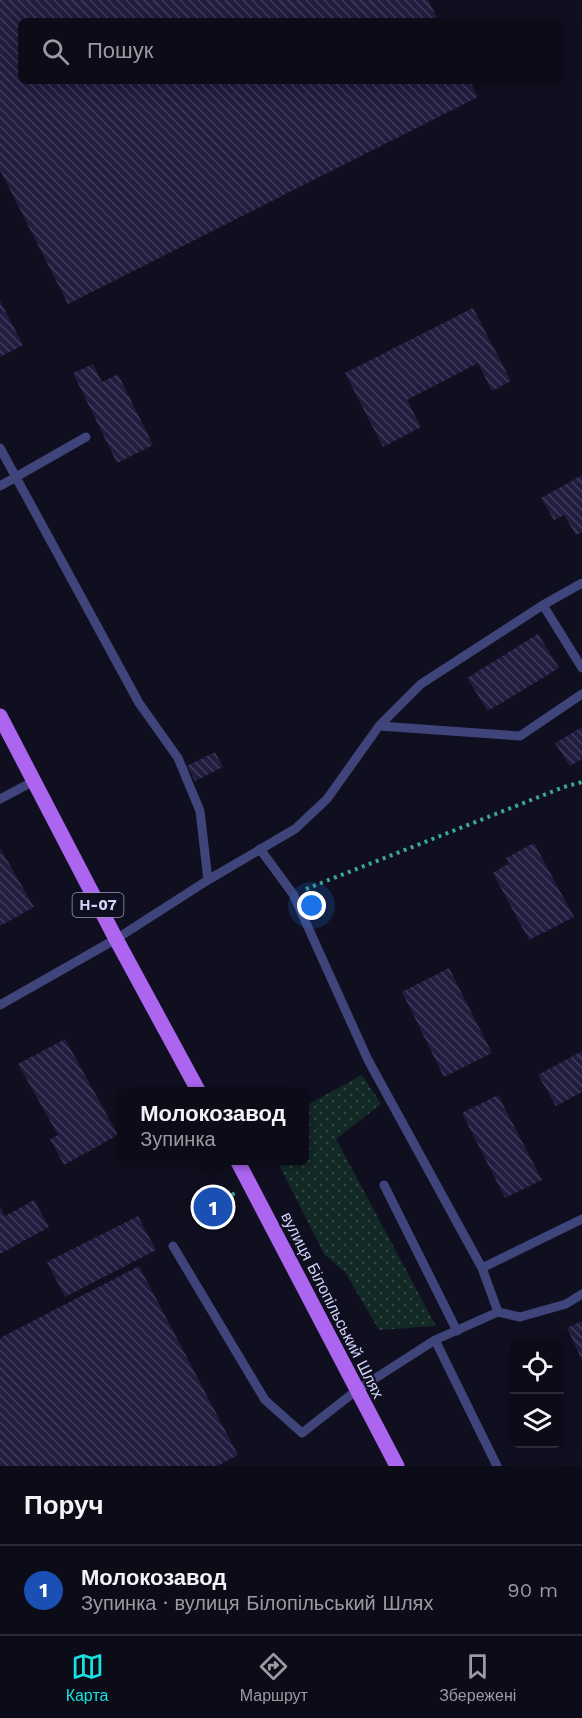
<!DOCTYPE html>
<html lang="uk">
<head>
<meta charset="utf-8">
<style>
	:root { --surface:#0c0b18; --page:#151421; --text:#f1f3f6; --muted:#9a9ba2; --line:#2c2b37; --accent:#17e2df }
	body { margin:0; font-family:"Work Sans",sans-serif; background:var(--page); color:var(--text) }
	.controls { position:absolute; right:18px; bottom:18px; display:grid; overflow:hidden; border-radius:9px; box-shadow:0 3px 15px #0003 }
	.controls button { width:54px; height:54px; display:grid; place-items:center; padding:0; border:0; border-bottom:2px solid var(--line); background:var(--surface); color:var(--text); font:30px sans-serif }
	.you { position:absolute; left:312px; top:906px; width:21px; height:21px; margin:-15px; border:4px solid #fff; border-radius:50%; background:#1a73e8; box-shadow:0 0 0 9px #1a73e833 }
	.badge { display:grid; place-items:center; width:39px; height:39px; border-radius:50%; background:var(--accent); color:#fff; font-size:20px; font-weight:700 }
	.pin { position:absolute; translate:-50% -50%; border:3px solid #fff; box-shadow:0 2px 6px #0006 }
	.popup { position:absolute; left:117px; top:1087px; width:192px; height:78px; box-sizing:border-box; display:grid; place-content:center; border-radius:9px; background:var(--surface); filter:drop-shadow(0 2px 4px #0005); font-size:20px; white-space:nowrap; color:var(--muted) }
	.popup b { font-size:22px; color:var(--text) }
	.popup::after { content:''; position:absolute; left:50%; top:100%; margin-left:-12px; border:12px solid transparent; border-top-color:var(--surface) }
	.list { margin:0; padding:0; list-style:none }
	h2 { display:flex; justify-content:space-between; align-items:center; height:78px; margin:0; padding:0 24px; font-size:26px }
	h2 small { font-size:20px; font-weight:400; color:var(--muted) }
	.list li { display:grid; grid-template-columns:39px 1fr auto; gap:18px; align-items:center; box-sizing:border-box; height:90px; padding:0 24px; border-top:2px solid var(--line) }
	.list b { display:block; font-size:22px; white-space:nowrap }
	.list p { margin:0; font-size:20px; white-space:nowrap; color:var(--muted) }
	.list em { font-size:20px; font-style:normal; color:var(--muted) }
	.icon { flex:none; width:33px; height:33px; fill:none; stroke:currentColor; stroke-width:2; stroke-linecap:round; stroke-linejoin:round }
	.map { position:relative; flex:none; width:582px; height:1466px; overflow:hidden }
	.search { position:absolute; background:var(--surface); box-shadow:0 3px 15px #0003; left:18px; right:18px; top:18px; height:66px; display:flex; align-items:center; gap:15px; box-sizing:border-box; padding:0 21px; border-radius:9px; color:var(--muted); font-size:22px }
	.sheet { height:168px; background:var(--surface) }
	nav { display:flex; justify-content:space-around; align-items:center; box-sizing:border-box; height:84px; border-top:2px solid var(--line); background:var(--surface); font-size:16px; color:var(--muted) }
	nav a { display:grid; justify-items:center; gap:3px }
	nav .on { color:var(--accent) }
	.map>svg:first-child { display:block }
	.grass { fill:url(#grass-dots) }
	.building { fill:url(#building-back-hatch) }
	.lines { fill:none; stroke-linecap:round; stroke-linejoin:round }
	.path { stroke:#3aa794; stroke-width:4; stroke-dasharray:3 4.5; stroke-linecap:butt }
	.service { stroke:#3f447a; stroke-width:9 }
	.primary { stroke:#ac65ef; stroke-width:15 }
	.labels { text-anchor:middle; stroke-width:4.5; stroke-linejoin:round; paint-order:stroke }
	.shield { fill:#100f20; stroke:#9898b9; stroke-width:1.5 }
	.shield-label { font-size:15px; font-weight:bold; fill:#d3d3fb }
	.street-label { font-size:16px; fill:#d3d3fb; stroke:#100f20 }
</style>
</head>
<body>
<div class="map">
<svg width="582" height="1466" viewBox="0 0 582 1466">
	<defs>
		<pattern id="grass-dots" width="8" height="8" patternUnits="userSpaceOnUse" patternTransform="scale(1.5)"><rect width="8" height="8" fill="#132926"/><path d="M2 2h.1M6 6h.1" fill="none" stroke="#344746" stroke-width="1.8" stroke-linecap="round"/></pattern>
		<pattern id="building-back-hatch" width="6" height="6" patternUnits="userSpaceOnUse" patternTransform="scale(1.5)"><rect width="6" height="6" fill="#201d3f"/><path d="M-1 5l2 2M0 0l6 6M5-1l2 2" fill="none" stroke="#403d5c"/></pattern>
	</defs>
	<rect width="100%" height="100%" fill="#100f20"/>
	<path class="grass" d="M 362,1075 L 381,1104 L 336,1139 L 436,1326 L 379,1330 L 345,1272 L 324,1254 L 277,1161 L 304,1160 L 305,1106 Z"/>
	<path class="building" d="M 0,0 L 428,0 L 439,21 L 21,21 L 21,81 L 470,81 L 478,97 L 68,304 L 0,170 Z
		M 0,301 L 23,345 L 0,357 Z
		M 473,308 L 511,381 L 492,391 L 478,363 L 407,400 L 421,427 L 383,447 L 345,373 Z
		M 93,364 L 102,382 L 118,374 L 153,445 L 117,463 L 73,373 Z
		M 582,475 L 582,532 L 576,535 L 564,515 L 554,520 L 541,498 Z
		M 538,634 L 559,668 L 488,711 L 467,678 Z
		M 582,727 L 582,759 L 570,766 L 555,743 Z
		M 215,752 L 223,767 L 195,781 L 187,766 Z
		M 534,843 L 574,917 L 529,940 L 493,873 L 509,863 L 506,858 Z
		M 0,848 L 34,907 L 0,926 Z
		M 449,968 L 492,1053 L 444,1077 L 402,992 Z
		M 65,1039 L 118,1135 L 64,1165 L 50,1139 L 58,1135 L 18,1064 Z
		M 582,1051 L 582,1092 L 556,1106 L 538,1075 Z
		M 498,1095 L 542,1180 L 505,1198 L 462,1113 Z
		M 34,1200 L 49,1227 L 0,1254 L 0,1207 L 5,1216 Z
		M 138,1216 L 156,1250 L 65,1297 L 47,1262 Z
		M 139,1266 L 238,1455 L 217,1466 L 0,1466 L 0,1338 Z
		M 582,1321 L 582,1360 L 567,1328 Z"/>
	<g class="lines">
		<path class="path" d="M 306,889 L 564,787 L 582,782
			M 213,1207 L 235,1193"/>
		<path class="service" d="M 0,448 L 139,703 L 178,758 L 200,811 L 208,880 L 116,939 L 0,1005
			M 0,486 L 86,437
			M 582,583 L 543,605 L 582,668
			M 379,726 L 421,684 L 543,605
			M 0,799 L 34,781
			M 208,880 L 295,829 L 327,799 L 379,726 L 520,736 L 582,694
			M 384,1185 L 457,1331
			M 173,1246 L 265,1400 L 302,1433 L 357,1390 L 435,1340 L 498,1312 L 482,1268 L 368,1060 L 293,894 L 260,849
			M 482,1268 L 582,1219
			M 498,1312 L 520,1317 L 566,1304 L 582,1294
			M 435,1340 L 497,1466"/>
		<path class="primary" d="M 0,716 L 116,939 L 199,1092
			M 237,1160 L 397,1466"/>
	</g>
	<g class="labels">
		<rect class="shield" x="72.5" y="893" width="51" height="24" rx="4.5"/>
		<g class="shield-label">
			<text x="98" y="910">Н-07</text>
		</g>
		<g class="street-label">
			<text transform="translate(333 1305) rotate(63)" y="6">вулиця Білопільський Шлях</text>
		</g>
	</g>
</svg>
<div class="controls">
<button><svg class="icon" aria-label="locate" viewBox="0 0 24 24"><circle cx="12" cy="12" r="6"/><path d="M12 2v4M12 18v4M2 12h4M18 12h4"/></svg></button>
<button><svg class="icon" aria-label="layers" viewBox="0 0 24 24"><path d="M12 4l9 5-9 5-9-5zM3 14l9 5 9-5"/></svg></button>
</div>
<div class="you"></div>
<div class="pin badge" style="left:213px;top:1207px;background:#1a4fb4">1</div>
<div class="popup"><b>Молокозавод</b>Зупинка</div>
<div class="search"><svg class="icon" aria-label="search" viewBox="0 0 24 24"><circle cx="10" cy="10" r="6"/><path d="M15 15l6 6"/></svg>Пошук</div>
</div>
<section class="sheet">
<h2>Поруч<small></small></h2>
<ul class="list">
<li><span class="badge" style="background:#1a4fb4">1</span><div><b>Молокозавод</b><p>Зупинка · вулиця Білопільський Шлях</p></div><em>90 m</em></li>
</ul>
</section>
<nav>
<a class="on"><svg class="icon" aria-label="map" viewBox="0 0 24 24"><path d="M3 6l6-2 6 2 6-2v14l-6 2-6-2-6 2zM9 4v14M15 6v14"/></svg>Карта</a>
<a><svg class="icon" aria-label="directions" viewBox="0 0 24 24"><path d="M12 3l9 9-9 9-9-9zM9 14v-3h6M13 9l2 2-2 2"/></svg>Маршрут</a>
<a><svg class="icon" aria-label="saved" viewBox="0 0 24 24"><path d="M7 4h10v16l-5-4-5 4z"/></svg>Збережені</a>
</nav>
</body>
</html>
